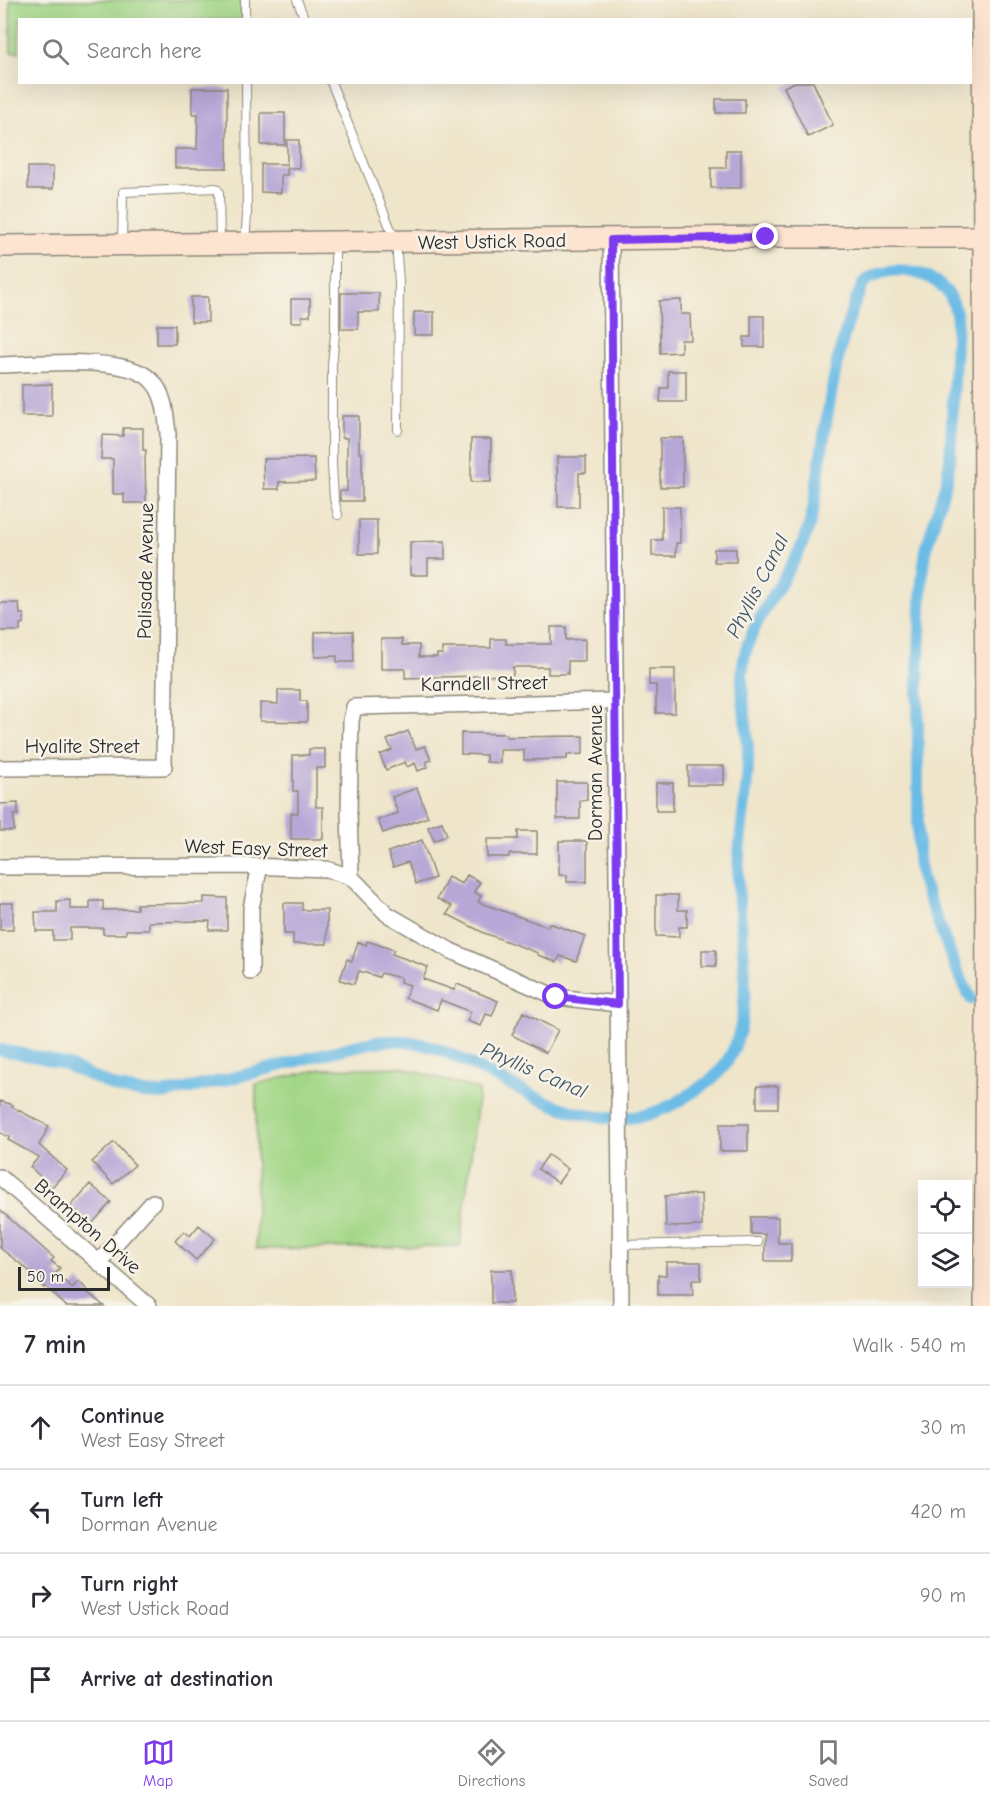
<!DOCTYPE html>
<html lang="en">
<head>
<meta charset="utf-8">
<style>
	:root { --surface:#fff; --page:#f7f7f7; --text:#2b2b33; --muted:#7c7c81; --line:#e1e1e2; --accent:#7c3aed }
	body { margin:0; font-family:"Comic Neue",sans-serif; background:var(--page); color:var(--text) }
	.controls { position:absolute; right:18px; bottom:18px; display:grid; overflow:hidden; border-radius:0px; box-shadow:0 6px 24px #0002 }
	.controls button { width:54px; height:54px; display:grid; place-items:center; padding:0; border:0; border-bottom:2px solid var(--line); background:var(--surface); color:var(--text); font:30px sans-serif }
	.scale { position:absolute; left:18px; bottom:15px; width:92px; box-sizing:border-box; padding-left:6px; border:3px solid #2b2b2b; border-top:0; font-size:16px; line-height:21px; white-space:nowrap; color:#2b2b2b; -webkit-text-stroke:4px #f7f3e8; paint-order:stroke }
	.stop { position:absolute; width:18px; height:18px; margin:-14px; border:4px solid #7c3aed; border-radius:50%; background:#fff }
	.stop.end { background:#7c3aed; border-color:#fff; box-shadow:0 2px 6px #0008 }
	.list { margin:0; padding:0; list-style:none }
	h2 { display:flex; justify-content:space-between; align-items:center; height:78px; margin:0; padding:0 24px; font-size:26px }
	h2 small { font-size:20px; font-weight:400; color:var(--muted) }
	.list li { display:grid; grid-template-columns:39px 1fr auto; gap:18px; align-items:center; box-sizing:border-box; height:84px; padding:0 24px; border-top:2px solid var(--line) }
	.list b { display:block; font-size:22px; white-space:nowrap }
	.list p { margin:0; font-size:20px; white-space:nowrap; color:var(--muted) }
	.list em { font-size:20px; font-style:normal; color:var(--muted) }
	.icon { flex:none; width:33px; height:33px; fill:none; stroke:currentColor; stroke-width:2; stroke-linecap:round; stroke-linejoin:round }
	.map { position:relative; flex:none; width:990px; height:1306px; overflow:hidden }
	.search { position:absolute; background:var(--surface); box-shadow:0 6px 24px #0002; left:18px; right:18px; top:18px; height:66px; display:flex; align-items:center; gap:15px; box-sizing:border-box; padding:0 21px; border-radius:0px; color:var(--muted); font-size:22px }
	.sheet { height:414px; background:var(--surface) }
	nav { display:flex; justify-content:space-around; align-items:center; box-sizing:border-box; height:84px; border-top:2px solid var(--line); background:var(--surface); font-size:16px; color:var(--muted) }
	nav a { display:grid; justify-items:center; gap:3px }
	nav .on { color:var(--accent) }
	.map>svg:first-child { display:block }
	.green { fill:#a3d787; stroke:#678159; stroke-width:1.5 }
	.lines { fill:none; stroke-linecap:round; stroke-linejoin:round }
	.canal { stroke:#6abbe5; stroke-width:12 }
	.building { fill:#b6a7d7 }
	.service-casing { stroke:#8d887a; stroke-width:10 }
	.minor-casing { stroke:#8d887a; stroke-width:18 }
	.secondary-casing { stroke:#8d887a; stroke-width:24 }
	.service { stroke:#fff; stroke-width:8 }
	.minor { stroke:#fff; stroke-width:15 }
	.secondary { stroke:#fde4d1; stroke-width:21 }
	.route { stroke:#7c3aed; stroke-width:8 }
	.labels { text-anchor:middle; stroke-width:5; stroke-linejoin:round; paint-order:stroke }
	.street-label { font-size:20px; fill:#2b2b2b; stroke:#f7f3e8 }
	.water-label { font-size:21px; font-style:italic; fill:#3e5663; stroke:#f7f3e8 }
</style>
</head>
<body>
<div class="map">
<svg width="990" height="1306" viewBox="0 0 990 1306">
	<rect width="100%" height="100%" fill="#f7f3e8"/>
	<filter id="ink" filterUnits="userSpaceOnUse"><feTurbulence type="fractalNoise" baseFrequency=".0167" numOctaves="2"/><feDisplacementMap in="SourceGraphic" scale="12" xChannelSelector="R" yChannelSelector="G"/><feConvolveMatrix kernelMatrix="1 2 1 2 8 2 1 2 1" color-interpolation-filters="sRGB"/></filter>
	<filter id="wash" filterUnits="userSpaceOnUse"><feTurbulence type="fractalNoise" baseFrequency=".008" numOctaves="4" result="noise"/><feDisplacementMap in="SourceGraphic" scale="24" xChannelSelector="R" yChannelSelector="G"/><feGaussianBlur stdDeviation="1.35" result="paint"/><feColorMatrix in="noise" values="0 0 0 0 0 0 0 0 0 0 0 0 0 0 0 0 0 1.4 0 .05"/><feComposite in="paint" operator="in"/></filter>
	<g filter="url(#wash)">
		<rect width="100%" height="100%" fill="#efe5ca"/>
		<path class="green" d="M 10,0 L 241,0 L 242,19 L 20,20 L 19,52 L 11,52 Z
			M 401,1067 L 479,1090 L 460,1246 L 256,1249 L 256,1084 L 321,1069 Z"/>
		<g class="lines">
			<path class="canal" d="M 0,1050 L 38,1057 L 64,1064 L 118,1088 L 144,1093 L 162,1094 C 215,1084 267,1069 320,1055 C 348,1048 381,1037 410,1042 C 434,1045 455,1056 476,1067 C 525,1092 578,1125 635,1117 C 656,1114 676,1104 693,1092 C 699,1088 705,1084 711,1080 C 765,1034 738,938 738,877 C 738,837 748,797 748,757 C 749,726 739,696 743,665 C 748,624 784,584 802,545 C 815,518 816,486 821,456 C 830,398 838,337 863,284 C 885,262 927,268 947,292 C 953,299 955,308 957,318 L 950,461 L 946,482 L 926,549 L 922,579 L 918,682 L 918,859 L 922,881 L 955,966 L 971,999"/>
		</g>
		<g id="blocks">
			<path class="building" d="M 795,82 L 813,82 L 833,125 L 808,137 L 784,87 Z
				M 192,88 L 227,88 L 227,168 L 175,168 L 175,149 L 197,149 L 198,114 L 192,114 Z
				M 716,99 L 745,99 L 745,113 L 716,113 Z
				M 261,113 L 285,113 L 285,145 L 261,145 Z
				M 287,140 L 299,140 L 299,168 L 287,168 Z
				M 726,150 L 741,150 L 741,188 L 711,188 L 711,168 L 726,168 Z
				M 261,164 L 287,164 L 287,175 L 281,175 L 281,193 L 261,192 Z
				M 28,167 L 53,167 L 53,189 L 28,189 Z
				M 341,293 L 379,293 L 379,312 L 358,312 L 358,329 L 341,329 Z
				M 191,297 L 208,297 L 208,322 L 191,322 Z
				M 291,299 L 310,299 L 310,316 L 302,316 L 302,322 L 291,322 Z
				M 681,300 L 681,314 L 690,314 L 691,340 L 681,340 L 681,352 L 660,353 L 659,301 Z
				M 414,312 L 434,312 L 434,335 L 414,335 Z
				M 751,316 L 764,316 L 764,347 L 744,347 L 744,337 L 751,337 Z
				M 157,325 L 175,325 L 175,344 L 157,344 Z
				M 668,371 L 686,371 L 686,402 L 660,402 L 661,388 L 668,388 Z
				M 52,384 L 52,416 L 22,416 L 22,385 Z
				M 342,416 L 359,416 L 359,453 L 362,453 L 362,501 L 341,501 L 340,498 L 340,491 L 347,491 L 347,438 L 342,438 Z
				M 123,428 L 143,428 L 143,450 L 146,450 L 145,459 L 146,503 L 124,503 L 124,494 L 113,494 L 113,459 L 101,459 L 102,435 L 123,436 Z
				M 660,438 L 683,438 L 683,487 L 660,487 Z
				M 471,439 L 491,439 L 491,482 L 471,482 Z
				M 557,457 L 586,457 L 586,473 L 579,473 L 579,507 L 558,507 Z
				M 314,458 L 315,481 L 279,482 L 279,489 L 264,489 L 263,459 Z
				M 662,507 L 680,507 L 680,543 L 676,543 L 676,556 L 652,556 L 652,540 L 662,540 Z
				M 359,520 L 377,520 L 377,554 L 359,554 Z
				M 445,541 L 445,559 L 428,559 L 428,575 L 410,575 L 410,542 Z
				M 714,549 L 736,549 L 736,562 L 714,562 Z
				M 0,603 L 19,603 L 20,614 L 24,614 L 24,623 L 20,624 L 20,631 L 0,631 Z
				M 551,627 L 566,627 L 566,640 L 585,639 L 585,661 L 568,661 L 568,674 L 548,674 L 548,667 L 513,667 L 513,675 L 405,678 L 405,669 L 381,669 L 381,639 L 402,639 L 402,645 L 419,645 L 419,657 L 437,657 L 437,654 L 442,654 L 442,648 L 491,648 L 491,639 L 506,639 L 506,644 L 551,644 Z
				M 353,631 L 354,662 L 337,662 L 337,656 L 315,657 L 315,632 Z
				M 649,669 L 675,669 L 675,713 L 656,713 L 656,685 L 649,685 Z
				M 278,690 L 300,690 L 300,701 L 307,701 L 307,722 L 260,721 L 260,703 L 278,704 Z
				M 408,731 L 416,749 L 425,746 L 431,760 L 426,762 L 428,767 L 418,771 L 415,763 L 407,767 L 405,762 L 386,770 L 380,755 L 392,750 L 387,740 Z
				M 461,733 L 506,734 L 506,737 L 583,736 L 583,754 L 567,755 L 567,759 L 524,760 L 524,750 L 500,750 L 500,763 L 486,762 L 486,755 L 461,754 Z
				M 309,749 L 325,749 L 325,768 L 316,768 L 316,807 L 323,807 L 323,839 L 291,839 L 291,813 L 298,813 L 298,791 L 293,791 L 293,755 L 309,755 Z
				M 688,766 L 724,766 L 724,785 L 688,785 Z
				M 557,782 L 587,782 L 587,800 L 580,801 L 580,819 L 557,819 Z
				M 656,783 L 673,783 L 673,811 L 656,811 Z
				M 417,788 L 428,817 L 383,833 L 378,820 L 398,813 L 392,797 Z
				M 18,803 L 18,815 L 14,815 L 14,831 L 0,831 L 0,804 Z
				M 442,822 L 447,835 L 434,841 L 428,827 Z
				M 518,831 L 537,831 L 537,854 L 509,854 L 509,857 L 487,857 L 487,839 L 518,839 Z
				M 422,840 L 435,878 L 416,884 L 408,862 L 393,867 L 388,852 Z
				M 559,841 L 587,841 L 587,882 L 567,882 L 567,875 L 559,875 Z
				M 467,875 L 480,882 L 474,892 L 481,896 L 478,902 L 548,927 L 549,923 L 585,936 L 576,961 L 560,956 L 557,962 L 538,955 L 538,953 L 484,933 L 447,914 L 452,906 L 437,899 L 448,877 L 462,884 Z
				M 656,895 L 678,895 L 678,910 L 687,910 L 687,927 L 679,927 L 679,937 L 656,936 Z
				M 204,897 L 227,898 L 227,930 L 209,930 L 210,921 L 149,922 L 149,930 L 126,930 L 126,934 L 103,934 L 103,928 L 70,928 L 70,940 L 53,940 L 53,931 L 36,931 L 35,912 L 57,912 L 57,901 L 70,900 L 70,909 L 90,909 L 90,901 L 103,901 L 103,910 L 137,909 L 137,904 L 204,903 Z
				M 0,903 L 13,903 L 13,930 L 0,930 Z
				M 284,903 L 302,903 L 302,910 L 327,910 L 327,944 L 293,944 L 293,934 L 284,934 Z
				M 367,941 L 394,950 L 392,954 L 428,967 L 423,979 L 454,990 L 457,984 L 498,1001 L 492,1016 L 486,1014 L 481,1026 L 467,1021 L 471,1012 L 441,1000 L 437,1010 L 405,998 L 410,985 L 400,982 L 401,978 L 381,973 L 379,977 L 359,971 L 354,984 L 340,980 L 347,959 L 352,961 L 358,942 L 366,945 Z
				M 702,950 L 716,950 L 716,966 L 702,966 Z
				M 523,1012 L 558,1030 L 546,1053 L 512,1035 Z
				M 757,1086 L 778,1086 L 778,1108 L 757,1108 Z
				M 0,1101 L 13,1105 L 12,1107 L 49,1126 L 39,1145 L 67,1170 L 52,1187 L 30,1167 L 39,1157 L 8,1140 L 10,1137 L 0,1133 Z
				M 720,1124 L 748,1124 L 748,1151 L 720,1151 Z
				M 114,1142 L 135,1165 L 113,1184 L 92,1162 Z
				M 548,1155 L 568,1169 L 558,1183 L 538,1169 Z
				M 90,1184 L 111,1202 L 92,1224 L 71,1206 Z
				M 701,1194 L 702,1226 L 666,1227 L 665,1196 Z
				M 0,1210 L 54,1258 L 51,1261 L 60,1268 L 56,1273 L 72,1288 L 79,1281 L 88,1291 L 87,1292 L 104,1306 L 66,1306 L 45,1286 L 44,1288 L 30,1276 L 32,1273 L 0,1248 Z
				M 751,1217 L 778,1217 L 778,1243 L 791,1243 L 791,1261 L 765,1261 L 765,1234 L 751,1234 Z
				M 199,1225 L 215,1239 L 196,1260 L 175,1241 L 184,1231 L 190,1236 Z
				M 666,1262 L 701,1262 L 701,1280 L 692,1280 L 693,1295 L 658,1295 L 658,1275 L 666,1275 Z
				M 491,1270 L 512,1270 L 512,1303 L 491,1303 Z"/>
		</g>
	</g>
	<g filter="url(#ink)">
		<use href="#blocks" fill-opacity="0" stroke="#8d887a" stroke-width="1.5"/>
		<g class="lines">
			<defs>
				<path id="service" d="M 245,0 L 245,20
					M 297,0 L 305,20
					M 331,82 L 396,242 L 399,282 L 398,430
					M 245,243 L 247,215 L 246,82
					M 122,244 L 123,192 L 216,188 L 219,192 L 220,243
					M 335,245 L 335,334 L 332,365 L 332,464 L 334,499 L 338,515
					M 621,1245 L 758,1242"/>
				<path id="minor" d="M 611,240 L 621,1306
					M 0,365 C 35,364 124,355 150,379 C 165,392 166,416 168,434 L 164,767 L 0,768
					M 0,867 L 250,866 L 326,869 L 351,877 L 387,914 L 451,951 L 556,997 L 618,1004
					M 351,877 L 349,813 L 351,721 L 354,707 L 616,701
					M 251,972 L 251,908 L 260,866
					M 0,1177 L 149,1306
					M 99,1262 L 153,1202"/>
				<path id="secondary" d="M 983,0 L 987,1010 L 985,1306
					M 0,246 L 766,237 L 990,237"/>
			</defs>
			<use href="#service" class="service-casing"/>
			<use href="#minor" class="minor-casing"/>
			<use href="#secondary" class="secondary-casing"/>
			<use href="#service" class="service"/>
			<use href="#minor" class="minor"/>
			<use href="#secondary" class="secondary"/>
		</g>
	</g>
	<g class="lines" filter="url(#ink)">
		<path class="route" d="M 556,997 L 618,1004 L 611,240 L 766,237"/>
	</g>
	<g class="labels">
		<g class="street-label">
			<text transform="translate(492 241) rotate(-1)" y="7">West Ustick Road</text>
			<text transform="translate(145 571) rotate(-89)" y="7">Palisade Avenue</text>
			<text transform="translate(484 683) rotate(-1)" y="7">Karndell Street</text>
			<text x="82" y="753">Hyalite Street</text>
			<text transform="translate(595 773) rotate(-90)" y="7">Dorman Avenue</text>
			<text transform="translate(256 848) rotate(2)" y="7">West Easy Street</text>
			<text transform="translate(88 1226) rotate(41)" y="7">Brampton Drive</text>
		</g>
		<g class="water-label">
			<text transform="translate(757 586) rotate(-63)" y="7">Phyllis Canal</text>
			<text transform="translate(534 1070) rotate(23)" y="7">Phyllis Canal</text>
		</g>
	</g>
</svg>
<div class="controls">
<button><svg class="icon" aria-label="locate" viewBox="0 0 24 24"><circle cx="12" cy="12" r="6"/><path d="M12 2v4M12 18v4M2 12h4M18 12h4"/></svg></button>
<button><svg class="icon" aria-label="layers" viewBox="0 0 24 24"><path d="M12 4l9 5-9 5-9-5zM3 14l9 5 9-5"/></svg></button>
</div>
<div class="scale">50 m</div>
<div class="stop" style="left:556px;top:997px"></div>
<div class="stop end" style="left:766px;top:237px"></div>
<div class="search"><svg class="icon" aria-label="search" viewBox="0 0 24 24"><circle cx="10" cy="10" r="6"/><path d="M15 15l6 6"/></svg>Search here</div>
</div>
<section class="sheet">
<h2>7 min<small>Walk · 540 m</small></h2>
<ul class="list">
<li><svg class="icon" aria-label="ahead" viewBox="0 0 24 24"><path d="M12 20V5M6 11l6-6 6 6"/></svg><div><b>Continue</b><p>West Easy Street</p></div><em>30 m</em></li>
<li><svg class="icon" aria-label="left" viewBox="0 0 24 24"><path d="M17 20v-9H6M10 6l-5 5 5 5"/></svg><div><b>Turn left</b><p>Dorman Avenue</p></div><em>420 m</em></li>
<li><svg class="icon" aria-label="right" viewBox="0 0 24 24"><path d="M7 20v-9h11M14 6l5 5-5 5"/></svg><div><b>Turn right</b><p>West Ustick Road</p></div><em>90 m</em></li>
<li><svg class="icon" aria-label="arrive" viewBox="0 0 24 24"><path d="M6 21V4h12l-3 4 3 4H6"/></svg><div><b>Arrive at destination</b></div></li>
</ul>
</section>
<nav>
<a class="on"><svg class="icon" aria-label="map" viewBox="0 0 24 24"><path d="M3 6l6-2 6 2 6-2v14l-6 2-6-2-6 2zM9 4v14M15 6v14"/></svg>Map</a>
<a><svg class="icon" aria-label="directions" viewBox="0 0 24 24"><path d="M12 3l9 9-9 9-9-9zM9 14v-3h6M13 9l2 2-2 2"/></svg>Directions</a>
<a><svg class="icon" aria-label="saved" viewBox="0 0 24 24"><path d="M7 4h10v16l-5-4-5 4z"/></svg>Saved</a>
</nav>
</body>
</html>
